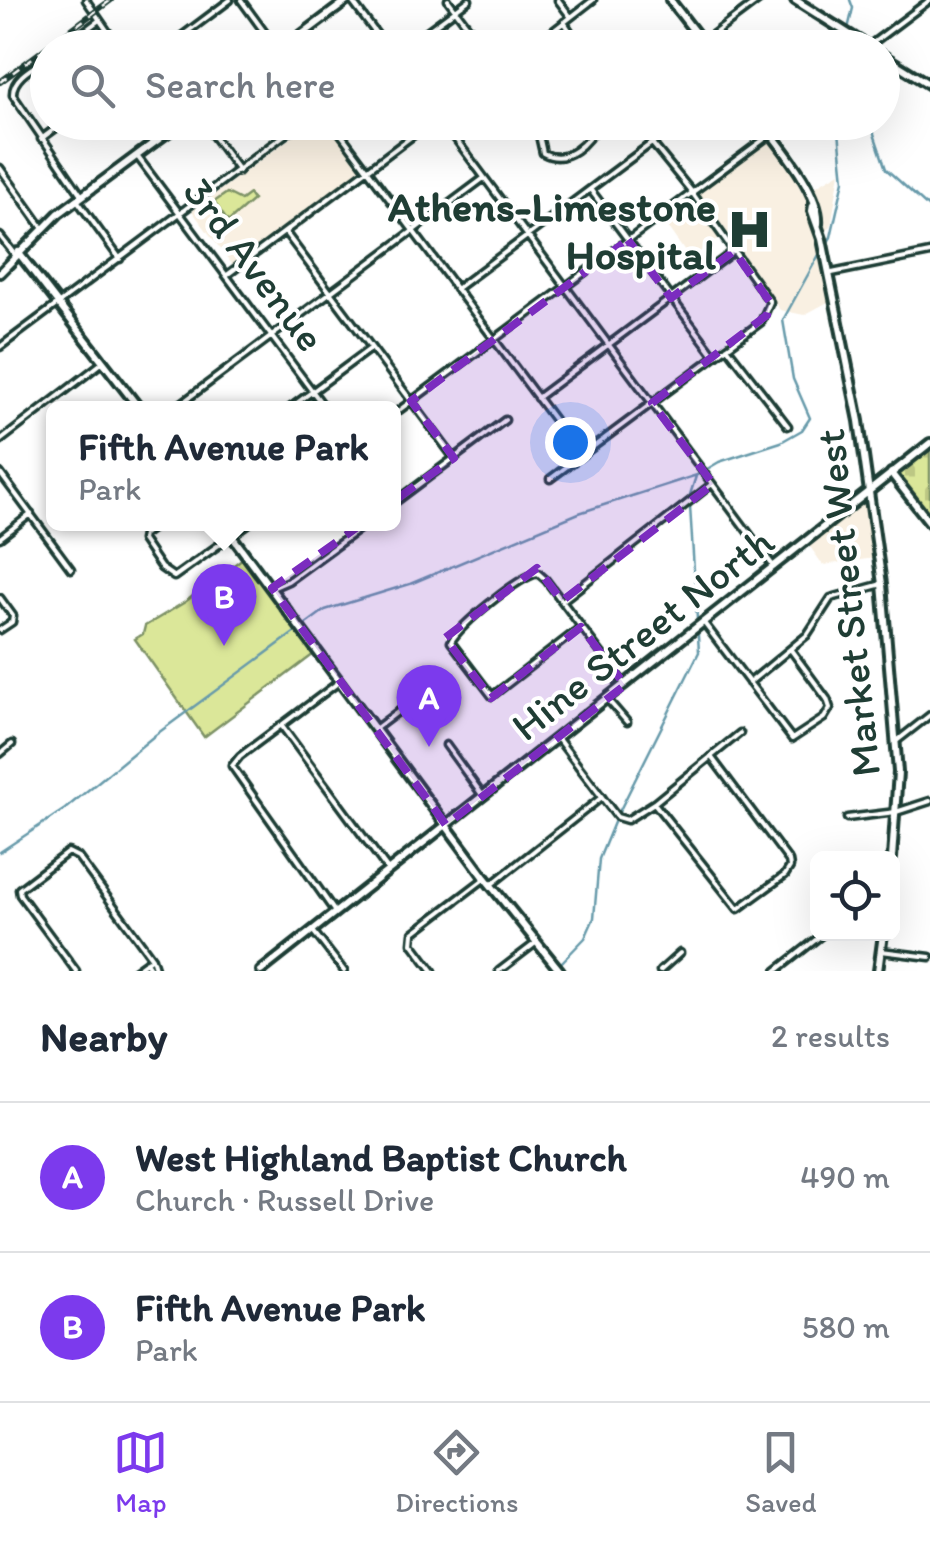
<!DOCTYPE html>
<html lang="en">
<head>
<meta charset="utf-8">
<style>
	:root { --surface:#fff; --page:#f2f2f3; --text:#1f2937; --muted:#747a83; --line:#e0e1e3; --accent:#7c3aed }
	body { margin:0; font-family:Itim,sans-serif; background:var(--page); color:var(--text) }
	.controls { position:absolute; right:30px; bottom:30px; display:grid; overflow:hidden; border-radius:15px; box-shadow:0 10px 40px #0002 }
	.controls button { width:90px; height:90px; display:grid; place-items:center; padding:0; border:0; border-bottom:2px solid var(--line); background:var(--surface); color:var(--text); font:50px sans-serif }
	.you { position:absolute; left:570px; top:442px; width:35px; height:35px; margin:-25px; border:8px solid #fff; border-radius:50%; background:#1a73e8; box-shadow:0 0 0 15px #1a73e833 }
	.badge { display:grid; place-items:center; width:65px; height:65px; border-radius:50%; background:var(--accent); color:#fff; font-size:32px; font-weight:700 }
	.pin { position:absolute; translate:-50% -82px; filter:drop-shadow(0 2px 5px #0008) }
	.pin::after { content:''; position:absolute; top:52px; width:35px; height:30px; background:inherit; clip-path:polygon(0 0,100% 0,50% 100%) }
	.popup { position:absolute; left:46px; top:401px; width:355px; height:130px; box-sizing:border-box; display:grid; place-content:center; border-radius:15px; background:var(--surface); filter:drop-shadow(0 2px 8px #0005); font-size:32px; white-space:nowrap; color:var(--muted) }
	.popup b { font-size:38px; color:var(--text) }
	.popup::after { content:''; position:absolute; left:50%; top:100%; margin-left:-20px; border:20px solid transparent; border-top-color:var(--surface) }
	.list { margin:0; padding:0; list-style:none }
	h2 { display:flex; justify-content:space-between; align-items:center; height:130px; margin:0; padding:0 40px; font-size:42px }
	h2 small { font-size:32px; font-weight:400; color:var(--muted) }
	.list li { display:grid; grid-template-columns:65px 1fr auto; gap:30px; align-items:center; box-sizing:border-box; height:150px; padding:0 40px; border-top:2px solid var(--line) }
	.list b { display:block; font-size:38px; white-space:nowrap }
	.list p { margin:0; font-size:32px; white-space:nowrap; color:var(--muted) }
	.list em { font-size:32px; font-style:normal; color:var(--muted) }
	.icon { flex:none; width:55px; height:55px; fill:none; stroke:currentColor; stroke-width:2; stroke-linecap:round; stroke-linejoin:round }
	.map { position:relative; flex:none; width:930px; height:971px; overflow:hidden }
	.search { position:absolute; background:var(--surface); box-shadow:0 10px 40px #0002; left:30px; right:30px; top:30px; height:110px; display:flex; align-items:center; gap:25px; box-sizing:border-box; padding:0 35px; border-radius:55px; color:var(--muted); font-size:38px }
	.sheet { height:430px; background:var(--surface) }
	nav { display:flex; justify-content:space-around; align-items:center; box-sizing:border-box; height:140px; border-top:2px solid var(--line); background:var(--surface); font-size:28px; color:var(--muted) }
	nav a { display:grid; justify-items:center; gap:5px }
	nav .on { color:var(--accent) }
	.map>svg:first-child { display:block }
	.built { fill:#f9f0e2 }
	.green { fill:#dbe799; stroke:#7d9266; stroke-width:2.5 }
	.cemetery { fill:url(#cemetery-stones); stroke:#7d9266; stroke-width:2.5 }
	.lines { fill:none; stroke-linecap:round; stroke-linejoin:round }
	.stream { stroke:#689bab; stroke-width:2.5 }
	.street-casing { stroke:#1f3d34; stroke-width:11 }
	.secondary-casing { stroke:#1f3d34; stroke-width:14 }
	.street { stroke:#fff; stroke-width:4 }
	.secondary { stroke:#fff; stroke-width:6 }
	.rail-casing { stroke:#1f3d34; stroke-width:6 }
	.rail { stroke:#fff; stroke-width:2.5; stroke-dasharray:8; stroke-linecap:butt }
	.marked { fill:#7b2cbf; fill-opacity:0.2; stroke:#7b2cbf; stroke-width:8; stroke-dasharray:20 12; stroke-linejoin:round }
	.labels { text-anchor:middle; stroke-width:8; stroke-linejoin:round; paint-order:stroke }
	.poi-label { font-size:42px; font-weight:bold; fill:#1f3d34; stroke:#fff; text-anchor:end }
	.street-label { font-size:42px; fill:#1f3d34; stroke:#fff }
</style>
</head>
<body>
<div class="map">
<svg width="930" height="971" viewBox="0 0 930 971">
	<defs>
		<pattern id="cemetery-stones" width="16" height="16" patternUnits="userSpaceOnUse" patternTransform="scale(2.5)"><rect width="16" height="16" fill="#dbe799"/><path d="M2 7V4a2 2 0 0 1 4 0v3zM10 15v-3a2 2 0 0 1 4 0v3z" fill="#bcc784"/></pattern>
	</defs>
	<rect width="100%" height="100%" fill="#fff"/>
	<filter id="ink" filterUnits="userSpaceOnUse"><feTurbulence type="fractalNoise" baseFrequency=".01" numOctaves="2"/><feDisplacementMap in="SourceGraphic" scale="20" xChannelSelector="R" yChannelSelector="G"/><feConvolveMatrix kernelMatrix="1 2 1 2 8 2 1 2 1" color-interpolation-filters="sRGB"/></filter>
	<g filter="url(#ink)">
		<path class="built" d="M 311,123 L 328,123 L 362,169 L 234,267 L 192,211 Z
			M 767,140 L 771,141 L 785,160 L 803,194 L 840,172 L 831,226 L 816,245 L 828,302 L 804,315 L 780,310 L 725,234 L 690,259 L 661,218 Z
			M 866,498 L 875,558 L 823,565 L 808,544 Z"/>
		<path class="green" d="M 227,193 L 241,200 L 249,194 L 253,200 L 228,222 L 214,202 Z
			M 243,558 L 314,654 L 204,737 L 135,639 L 143,634 L 145,626 L 185,602 Z"/>
		<path class="cemetery" d="M 930,447 L 930,518 L 896,473 Z"/>
		<g class="lines">
			<path class="stream" d="M 848,29 L 853,8 L 850,0
				M 838,48 L 843,35
				M 870,122 L 886,169 L 930,209
				M 826,245 L 831,237 L 844,180 L 838,122
				M 689,498 L 696,476
				M 619,812 L 699,652 L 690,506
				M 0,852 L 65,809 L 154,736 L 325,610 L 410,584 L 579,513 L 697,475 L 719,462 L 781,442 L 802,430 L 810,418 L 793,379 L 783,320 L 821,251
				M 560,964 L 585,938 L 594,918 L 599,859 L 615,820
				M 555,969 L 556,971"/>
			<defs>
				<path id="street" d="M 86,0 L 119,48
					M 241,0 L 276,48
					M 351,0 L 387,48
					M 448,0 L 484,48
					M 558,0 L 570,16
					M 564,22 L 581,48
					M 703,42 L 759,0
					M 870,45 L 930,0
					M 62,48 L 98,21
					M 166,48 L 230,0
					M 404,48 L 469,0
					M 531,48 L 593,0
					M 48,58 C 34,67 12,77 13,95 L 82,196
					M 203,122 L 239,171
					M 332,122 L 581,456
					M 443,122 L 774,567
					M 536,122 L 543,153 C 567,166 588,143 599,122
					M 41,139 L 64,122
					M 137,156 L 325,408
					M 0,168 L 42,227
					M 590,189 L 715,356
					M 77,200 L 120,259
					M 285,232 L 454,458
					M 0,236 L 15,255
					M 832,273 L 930,253
					M 227,275 L 431,122
					M 456,289 L 680,122
					M 0,347 L 302,122
					M 727,347 L 788,426
					M 537,398 L 734,251
					M 175,408 L 484,178
					M 290,408 L 371,348
					M 394,414 L 771,134
					M 0,441 L 103,362
					M 0,473 L 71,569
					M 550,479 L 761,322 L 770,302 L 691,191 L 652,143
					M 394,503 L 505,420
					M 158,524 L 143,535 L 142,540 L 161,568 L 174,577 L 248,524
					M 0,538 L 31,514
					M 272,588 L 288,581 L 366,524
					M 0,598 L 13,616 L 12,622 L 0,630
					M 562,601 L 712,484
					M 704,623 L 792,739 L 824,718 L 830,708 L 827,699 L 791,650
					M 581,627 L 492,696 L 451,642 C 458,626 521,575 538,573 L 546,580 L 625,685
					M 749,683 L 807,635 L 831,598 L 882,584
					M 608,700 L 627,722
					M 281,725 L 388,870
					M 375,729 L 432,686
					M 558,739 L 617,817 L 627,820 L 654,803 L 740,733
					M 898,740 L 930,715
					M 446,745 L 483,796
					M 0,754 L 12,744
					M 654,803 L 738,909 L 785,875 L 790,867 L 789,861 L 712,758
					M 847,818 L 896,812 L 930,801
					M 492,884 L 602,797
					M 335,912 L 232,766 L 240,756 L 339,682
					M 313,931 L 344,971
					M 881,951 L 930,957
					M 146,962 L 152,971
					M 76,971 L 20,895 L 19,889 L 68,852 L 78,857 L 152,958 L 156,971
					M 134,971 L 152,958
					M 433,971 L 412,943 L 413,933 L 484,879
					M 499,971 L 537,942
					M 660,971 L 680,953
					M 776,971 L 823,934"/>
				<path id="secondary" d="M 670,0 L 707,48
					M 795,0 L 871,48
					M 284,48 L 348,0
					M 882,55 L 930,85
					M 762,122 C 781,147 821,194 818,224
					M 813,205 L 812,211 L 822,239 L 859,421 L 882,584 L 898,772 L 892,858
					M 18,252 L 139,408
					M 0,273 L 58,214 L 182,122
					M 891,473 L 930,523
					M 223,524 L 485,878 L 560,971
					M 261,971 L 930,443
					M 878,971 L 883,934"/>
			</defs>
			<use href="#street" class="street-casing"/>
			<use href="#secondary" class="secondary-casing"/>
			<use href="#street" class="street"/>
			<use href="#secondary" class="secondary"/>
			<defs>
				<path id="rail" d="M 0,82 L 111,0"/>
			</defs>
			<use href="#rail" class="rail-casing"/>
			<use href="#rail" class="rail"/>
		</g>
	</g>
	<path class="marked" d="M 628,240 L 671,298 L 734,251 L 770,302 L 767,315 L 652,403 L 713,484 L 562,601 L 537,568 L 445,638 L 491,698 L 581,627 L 625,685 L 446,825 L 272,588 L 454,458 L 411,401 Z"/>
	<defs>
		<symbol id="hospital-bare" viewBox="-9 -9 18 18"><path d="M-5-5h3v3.5h4V-5h3V5h-3V1.5h-4V5h-3Z" fill="#1f3d34" stroke="#fff" stroke-width="2.5" paint-order="stroke"/></symbol>
	</defs>
	<g fill-rule="evenodd">
		<use href="#hospital-bare" x="718" y="198" width="63" height="63"/>
	</g>
	<g class="labels">
		<g class="poi-label">
			<text x="716" y="221">Athens-Limestone<tspan x="716" dy="48">Hospital</tspan></text>
		</g>
		<g class="street-label">
			<text transform="translate(255 264) rotate(53)" y="15">3rd Avenue</text>
			<text transform="translate(847 603) rotate(-96)" y="15">Market Street West</text>
			<text transform="translate(642 633) rotate(-38)" y="15">Hine Street North</text>
		</g>
	</g>
</svg>
<div class="controls">
<button><svg class="icon" aria-label="locate" viewBox="0 0 24 24"><circle cx="12" cy="12" r="6"/><path d="M12 2v4M12 18v4M2 12h4M18 12h4"/></svg></button>
</div>
<div class="you"></div>
<div class="pin badge" style="left:429px;top:747px">A</div>
<div class="pin badge" style="left:224px;top:646px">B</div>
<div class="popup"><b>Fifth Avenue Park</b>Park</div>
<div class="search"><svg class="icon" aria-label="search" viewBox="0 0 24 24"><circle cx="10" cy="10" r="6"/><path d="M15 15l6 6"/></svg>Search here</div>
</div>
<section class="sheet">
<h2>Nearby<small>2 results</small></h2>
<ul class="list">
<li><span class="badge">A</span><div><b>West Highland Baptist Church</b><p>Church · Russell Drive</p></div><em>490 m</em></li>
<li><span class="badge">B</span><div><b>Fifth Avenue Park</b><p>Park</p></div><em>580 m</em></li>
</ul>
</section>
<nav>
<a class="on"><svg class="icon" aria-label="map" viewBox="0 0 24 24"><path d="M3 6l6-2 6 2 6-2v14l-6 2-6-2-6 2zM9 4v14M15 6v14"/></svg>Map</a>
<a><svg class="icon" aria-label="directions" viewBox="0 0 24 24"><path d="M12 3l9 9-9 9-9-9zM9 14v-3h6M13 9l2 2-2 2"/></svg>Directions</a>
<a><svg class="icon" aria-label="saved" viewBox="0 0 24 24"><path d="M7 4h10v16l-5-4-5 4z"/></svg>Saved</a>
</nav>
</body>
</html>
